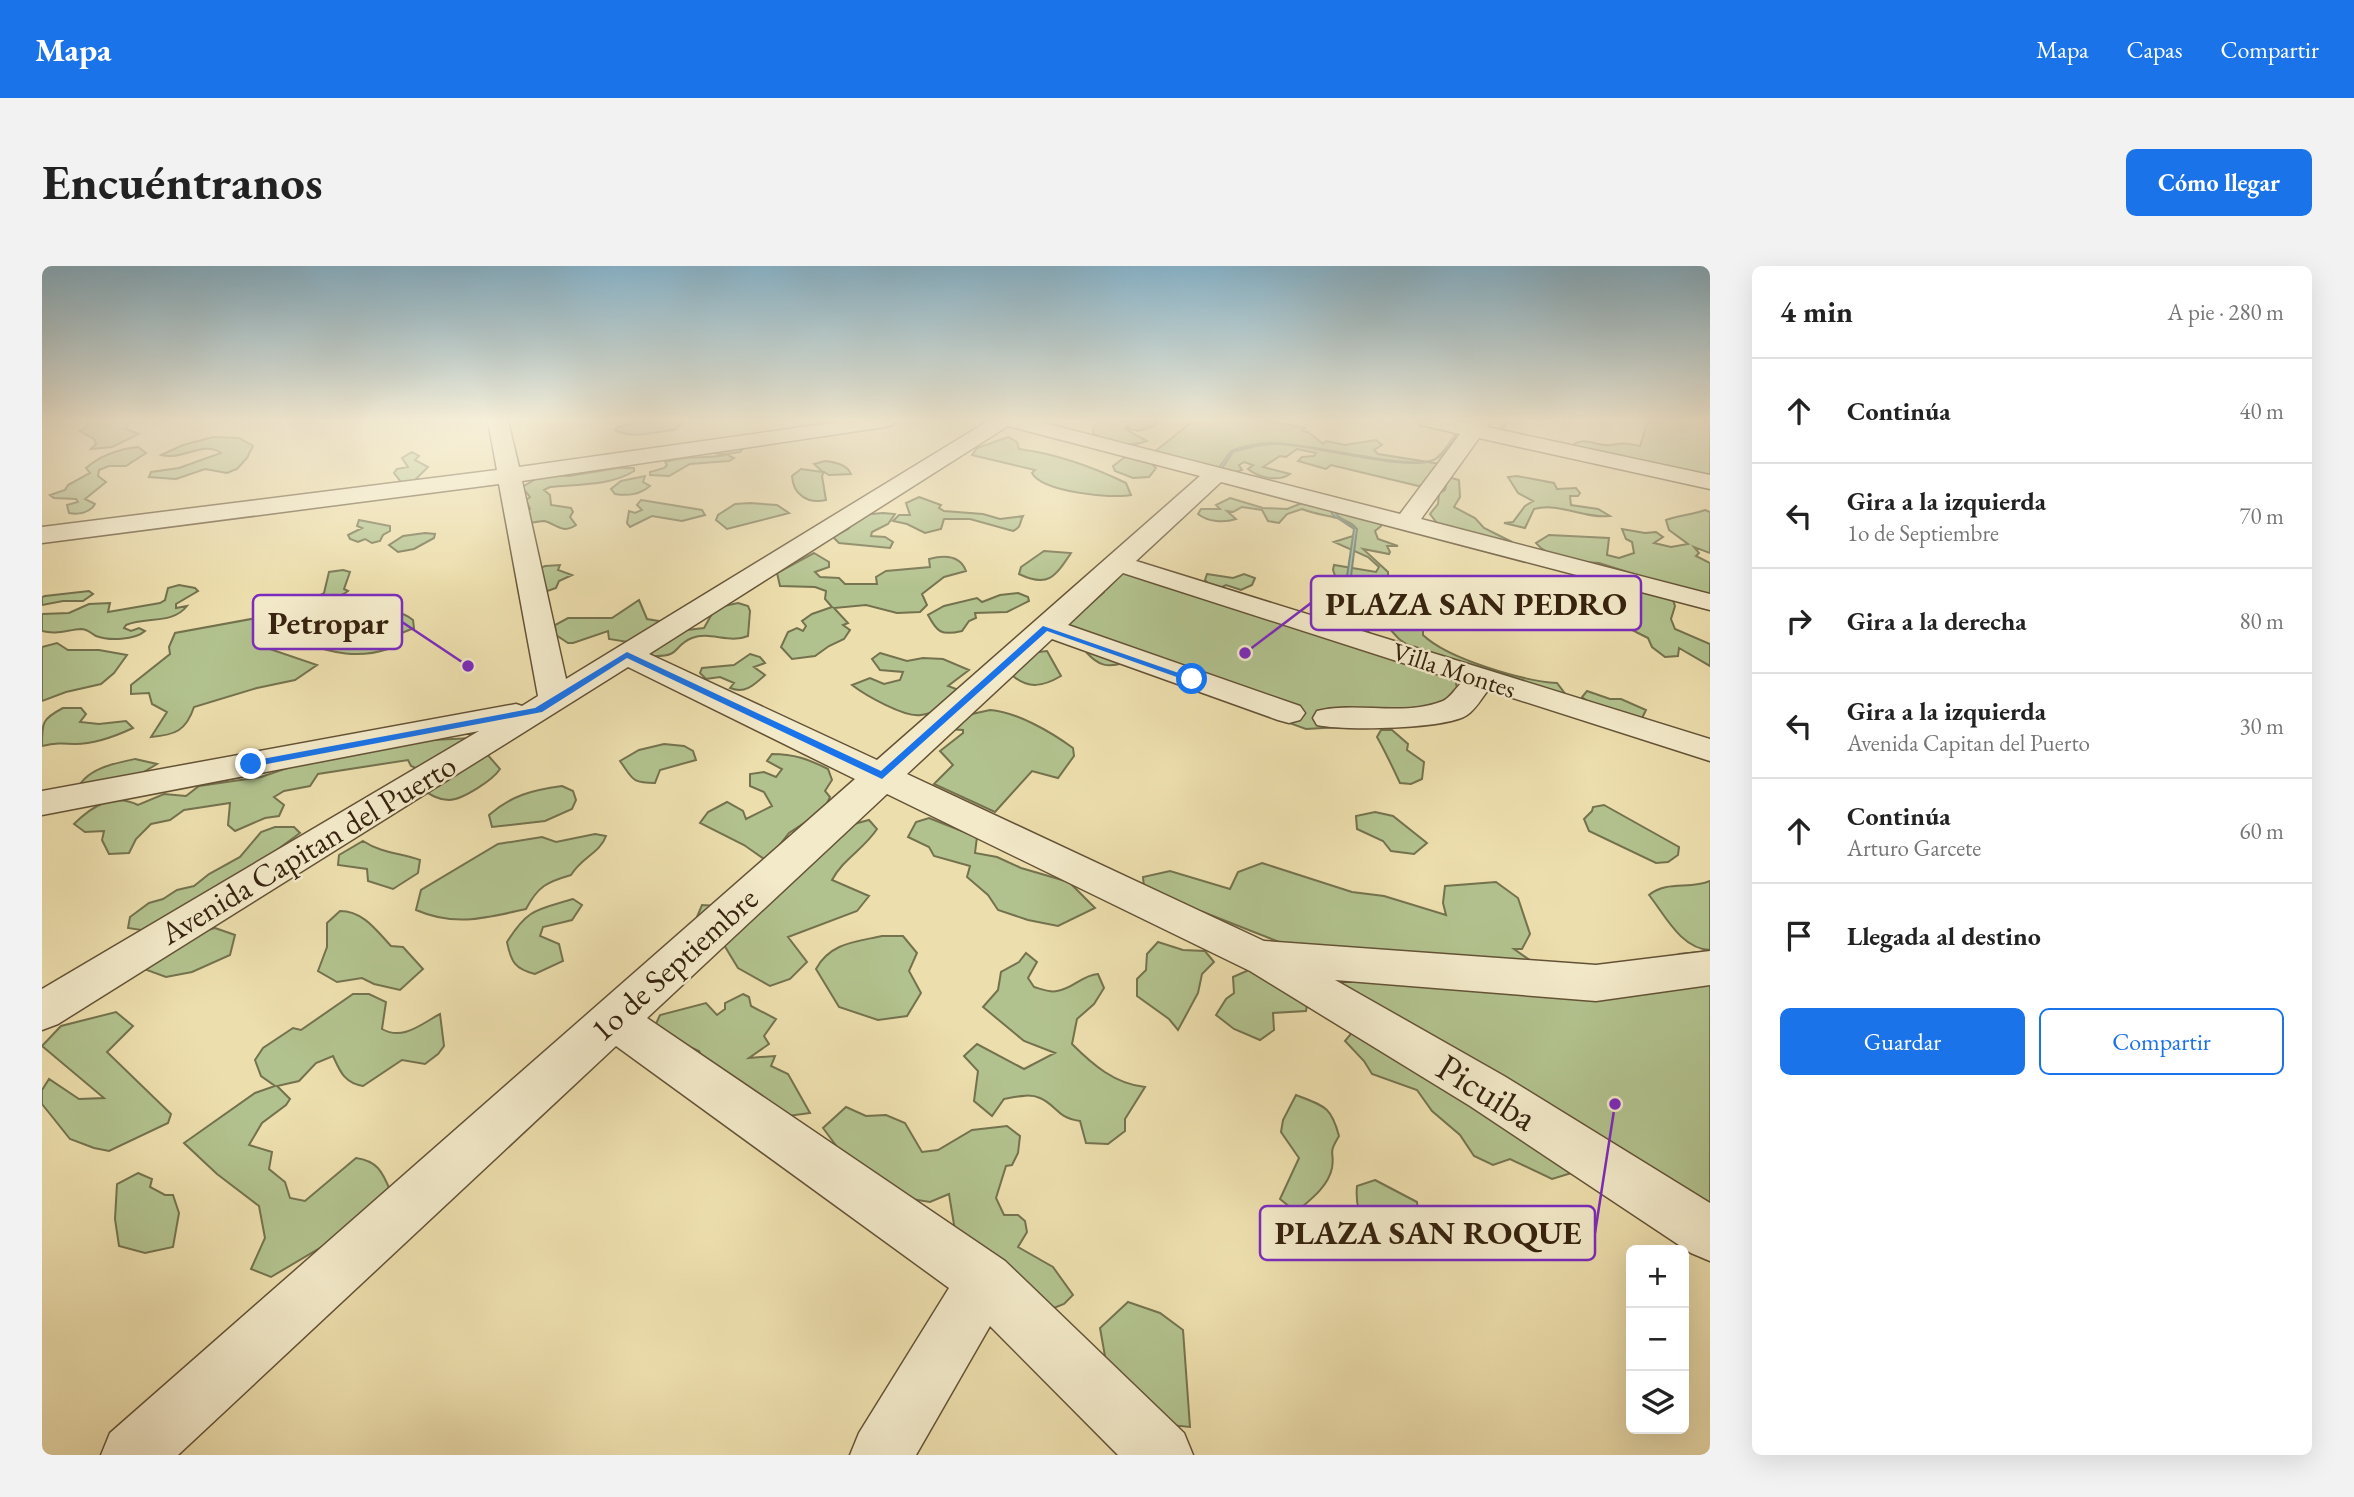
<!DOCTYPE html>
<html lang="es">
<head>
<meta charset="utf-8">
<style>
	:root { --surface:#fff; --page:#f2f2f2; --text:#222; --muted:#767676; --line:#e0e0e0; --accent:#1a73e8 }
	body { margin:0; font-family:"EB Garamond",serif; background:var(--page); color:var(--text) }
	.controls { position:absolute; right:21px; bottom:21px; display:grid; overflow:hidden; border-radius:10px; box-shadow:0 7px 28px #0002 }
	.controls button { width:63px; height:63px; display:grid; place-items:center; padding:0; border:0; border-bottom:2px solid var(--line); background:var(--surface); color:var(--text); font:35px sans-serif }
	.stop { position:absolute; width:21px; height:21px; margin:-16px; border:5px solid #1a73e8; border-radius:50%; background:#fff }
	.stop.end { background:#1a73e8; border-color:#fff; box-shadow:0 2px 7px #0008 }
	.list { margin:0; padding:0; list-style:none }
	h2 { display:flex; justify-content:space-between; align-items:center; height:91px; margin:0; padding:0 28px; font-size:30px }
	h2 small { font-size:23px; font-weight:400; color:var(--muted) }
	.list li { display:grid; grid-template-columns:46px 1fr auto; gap:21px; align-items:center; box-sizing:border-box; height:105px; padding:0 28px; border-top:2px solid var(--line) }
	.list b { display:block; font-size:26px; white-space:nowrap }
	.list p { margin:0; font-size:23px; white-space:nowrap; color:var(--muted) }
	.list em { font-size:23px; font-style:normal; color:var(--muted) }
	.actions { display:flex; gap:14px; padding:21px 28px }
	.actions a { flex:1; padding:16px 0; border:2px solid var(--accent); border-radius:10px; text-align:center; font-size:24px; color:var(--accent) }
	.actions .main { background:var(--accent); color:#fff }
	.icon { flex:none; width:38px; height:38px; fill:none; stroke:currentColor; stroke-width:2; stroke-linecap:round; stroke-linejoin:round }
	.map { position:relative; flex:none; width:1668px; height:1189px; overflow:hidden; border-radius:10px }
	header { display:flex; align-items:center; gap:42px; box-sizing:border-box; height:98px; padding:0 35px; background:var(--accent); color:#fff }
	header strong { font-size:33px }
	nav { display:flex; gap:38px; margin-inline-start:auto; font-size:24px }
	.intro { display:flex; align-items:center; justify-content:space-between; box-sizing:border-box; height:168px; padding:0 42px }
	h1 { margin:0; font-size:49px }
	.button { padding:18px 32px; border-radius:10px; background:var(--accent); color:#fff; font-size:24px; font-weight:700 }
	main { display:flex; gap:42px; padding:0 42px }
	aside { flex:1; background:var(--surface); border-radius:10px; box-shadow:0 7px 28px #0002 }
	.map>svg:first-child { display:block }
	.green { fill:#b2c28e; stroke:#74724e; stroke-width:2 }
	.water { fill:#99bcac; stroke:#727f6d; stroke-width:2 }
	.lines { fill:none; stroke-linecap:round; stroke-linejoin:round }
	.minor-casing { stroke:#645236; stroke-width:3 }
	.minor { fill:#f3eaca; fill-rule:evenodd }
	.route { fill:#1a73e8 }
	.labels { text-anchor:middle; stroke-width:5; stroke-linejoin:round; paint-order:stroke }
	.far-street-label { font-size:26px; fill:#37230f; stroke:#f3eaca }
	.street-label { font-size:32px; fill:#37230f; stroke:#f3eaca }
	.near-street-label { font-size:38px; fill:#37230f; stroke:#f3eaca }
	.leader { fill:none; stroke:#7b2cbf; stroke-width:2.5 }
	.callout-dot { fill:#7b2cbf; stroke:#f3eaca; stroke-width:2.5 }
	.callout { fill:#f3eaca; stroke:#7b2cbf; stroke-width:2.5 }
	.callout-label { font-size:33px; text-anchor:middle; font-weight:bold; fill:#37230f }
</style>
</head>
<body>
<header>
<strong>Mapa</strong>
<nav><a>Mapa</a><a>Capas</a><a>Compartir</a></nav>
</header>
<div class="intro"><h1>Encuéntranos</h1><a class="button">Cómo llegar</a></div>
<main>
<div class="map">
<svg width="1668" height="1189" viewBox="0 0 1668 1189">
	<rect width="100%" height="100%" fill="#eddead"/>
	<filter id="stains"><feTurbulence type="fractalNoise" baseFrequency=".00286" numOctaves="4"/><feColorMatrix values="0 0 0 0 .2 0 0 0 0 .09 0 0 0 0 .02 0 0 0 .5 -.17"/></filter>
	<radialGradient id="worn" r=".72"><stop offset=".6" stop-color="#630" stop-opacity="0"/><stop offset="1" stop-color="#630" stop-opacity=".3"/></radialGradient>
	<path class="green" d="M 46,155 L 88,155 L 83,163 L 97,168 L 70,181 L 49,183 L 54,178 L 52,173 L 38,165 L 45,161 Z
		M 603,155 L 642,155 L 633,164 C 612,165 593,174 573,164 L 576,161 Z
		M 1058,155 L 1115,155 L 1112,160 L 1097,165 L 1086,163 L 1086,158 L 1083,163 L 1105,175 C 1085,183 1070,175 1051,168 L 1051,162 Z
		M 1151,155 L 1231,155 L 1263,162 L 1260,165 L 1266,166 L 1281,178 L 1284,175 L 1303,179 L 1334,174 L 1340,179 L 1332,184 L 1336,188 L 1399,198 L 1385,222 L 1289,199 L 1284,203 L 1256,195 L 1260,191 L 1272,190 L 1274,187 L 1255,183 L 1244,191 L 1238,190 L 1221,201 L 1248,208 C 1237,216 1217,212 1206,203 L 1211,199 L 1202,196 L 1197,199 L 1200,204 L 1186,208 L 1111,187 Z
		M 1606,155 L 1668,155 L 1668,210 L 1530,180 C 1542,169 1555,181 1569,179 C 1580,177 1586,177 1598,180 Z
		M 171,171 L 197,172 L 211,180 L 205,192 L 195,203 L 185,207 L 163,203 L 134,213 L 107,211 L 109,206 L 137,202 L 179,187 C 163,174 139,195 119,189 L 141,179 Z
		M 966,171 L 975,176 L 977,183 C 1015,188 1049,200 1084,217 L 1089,229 C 1070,233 1000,226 990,207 L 993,204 L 930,189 L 935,182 Z
		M 705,178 L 698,186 L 684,188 L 692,192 L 687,195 L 648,198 L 627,210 L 608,209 L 608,206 L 622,202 L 625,199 L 623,196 C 642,189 663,193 683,189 L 667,186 Z
		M 96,181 L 104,187 L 84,200 L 67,200 L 57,204 L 56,210 L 64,216 L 43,233 L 53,238 C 48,247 36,249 27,247 L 25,239 L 36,236 L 34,233 L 12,232 L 8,229 L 23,224 L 26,219 L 48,207 L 44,202 C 58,190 77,183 96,181 Z
		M 370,186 L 377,190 L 373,194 L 386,201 L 372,215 L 359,216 L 352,207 L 355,203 L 366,201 L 360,192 Z
		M 1083,191 L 1109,197 L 1114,202 L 1107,211 L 1091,212 L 1073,205 L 1071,200 Z
		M 783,195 C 792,196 805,198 809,208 L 787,209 L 782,206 L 780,210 L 784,234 C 766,238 751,229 750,210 L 759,203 L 781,206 L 772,198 Z
		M 576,202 L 592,202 L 592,205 C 569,220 535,218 508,221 L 502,224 L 508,229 L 509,239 L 529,242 L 531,246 L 528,251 L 534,259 C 520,269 513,257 502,255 C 497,255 488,257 483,258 L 484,246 L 488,243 L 484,234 L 488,231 L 480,221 L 501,209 L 527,210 Z
		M 603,210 L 601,216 L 608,220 C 597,229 586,230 573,228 L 569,223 L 579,215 Z
		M 1475,210 L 1512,217 L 1515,223 L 1534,222 L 1538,227 L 1536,230 L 1528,230 L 1529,239 L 1556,243 L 1568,250 C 1542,253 1517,236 1492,243 L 1483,262 L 1462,257 L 1471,256 L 1483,240 L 1491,235 L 1476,227 L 1466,211 Z
		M 1406,211 L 1417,214 L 1418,231 L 1412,241 L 1433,252 L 1442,262 L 1470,276 L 1413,264 L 1411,261 L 1395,257 L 1388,248 L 1396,238 L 1397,227 L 1403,224 Z
		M 877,231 L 899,239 L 897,242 L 902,245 L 941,248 L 958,253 L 981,250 C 977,257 980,261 971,265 L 928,253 L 902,253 L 899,263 L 883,267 L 865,258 L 851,255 L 857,249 L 868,249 L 864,237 Z
		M 1188,232 L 1221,242 L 1245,243 L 1260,237 L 1338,255 L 1339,260 L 1333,265 L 1336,273 L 1356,280 L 1345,280 L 1348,286 L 1347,288 L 1321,283 L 1346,306 L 1346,309 L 1322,323 L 1321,332 L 1349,335 L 1358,344 L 1356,351 L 1372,356 L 1381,362 L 1381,369 C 1406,393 1481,415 1515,417 L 1524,429 L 1411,402 L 1416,427 L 1413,438 L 1299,461 L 1264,463 L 1081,397 C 1065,402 1056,399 1045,387 L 1047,386 L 1009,372 L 1062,326 L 1061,315 L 1085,305 L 1297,364 L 1301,358 L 1316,358 L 1337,374 L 1370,382 L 1357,373 L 1331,345 L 1290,337 L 1292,323 L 1296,318 L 1291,304 L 1292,299 L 1334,306 L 1337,301 L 1326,291 L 1292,276 L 1311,270 L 1315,263 C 1304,249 1278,251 1260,243 L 1245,248 L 1237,257 L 1226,255 L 1220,244 L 1200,241 L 1191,246 L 1185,245 L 1194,253 C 1182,257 1166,256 1156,248 L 1159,243 L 1178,243 L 1174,239 Z
		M 599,234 L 660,244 L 663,249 L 640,255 L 610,250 L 588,261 L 585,257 L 587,245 L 593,247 L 600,244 L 595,239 Z
		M 708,237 L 735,239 L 747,247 L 685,263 L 674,254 L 676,249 L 693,238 Z
		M 1663,244 L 1668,246 L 1668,287 L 1652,281 L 1657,287 L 1654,290 L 1668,297 L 1668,332 L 1557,297 C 1538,296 1506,292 1494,277 L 1507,269 L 1567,272 L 1565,289 L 1577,292 L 1592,287 L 1590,276 L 1584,273 L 1580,263 L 1603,267 L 1614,266 L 1621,271 L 1612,277 L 1629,281 L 1646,278 L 1627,264 L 1624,254 C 1638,249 1650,249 1663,244 Z
		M 841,247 L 853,248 L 846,258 L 830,266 L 829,270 L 843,271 L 851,276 L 848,282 L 797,277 L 791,271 L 806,263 L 818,249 Z
		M 317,254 L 348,260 L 348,265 L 341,269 L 338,275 L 330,277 L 323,273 L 316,276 L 308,273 L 306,269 L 320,262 L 315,260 Z
		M 383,267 L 393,268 L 392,272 L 372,283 L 356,286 L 347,279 L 361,270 Z
		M 1002,285 L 1029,287 C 1013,311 1006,322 977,308 L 979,301 Z
		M 772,287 L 787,296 L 787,301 L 773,306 L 778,311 L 797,312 L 803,318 L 835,318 L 834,311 L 844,305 L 888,301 L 887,293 C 902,289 918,289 924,305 L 902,311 L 880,328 L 885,339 L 878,346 L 855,347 L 824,339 L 792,342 L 806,357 L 801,359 L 808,364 L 802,373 L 787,380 L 773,390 L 750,393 L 739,381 L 746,366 L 755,362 L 761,365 L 764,360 L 760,355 L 770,348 L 790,341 L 783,333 L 784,325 L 773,321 L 738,320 L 735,307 Z
		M 518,299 L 516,304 L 530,309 L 517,315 L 514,322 L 497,328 L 492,305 L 503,300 Z
		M 301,304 L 308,306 L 302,323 L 306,325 C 295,334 277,334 269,346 C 280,351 295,348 307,349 C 312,350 319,353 324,352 C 342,350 354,340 371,354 L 372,362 L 347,372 L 346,383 C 316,393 291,387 262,377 L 267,370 L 242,371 L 242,364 L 216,374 L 216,379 L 275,399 L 253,414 L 215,422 L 152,441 C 144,465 133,469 109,471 L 125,446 L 110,438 L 107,427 L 89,428 L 89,419 L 128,388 L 127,381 L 133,367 L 242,347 L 244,363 L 250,350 L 241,344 C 255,336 268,335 282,327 L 287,306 Z
		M 1165,308 L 1191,312 L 1202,308 L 1213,312 L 1210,319 L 1199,324 L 1184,319 L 1178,322 L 1168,320 L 1163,314 Z
		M 137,319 L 153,322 L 156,325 L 134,338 L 134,342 L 145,340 C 130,359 104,350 84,359 L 82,362 L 89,365 L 97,362 L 103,365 C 93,374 67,375 54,370 C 48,367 46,363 39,363 C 25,364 14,369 0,365 L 0,348 L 27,347 L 47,338 L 68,337 L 66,346 L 118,337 L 123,334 L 126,322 Z
		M 1565,321 L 1615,329 L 1631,334 L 1633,340 L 1629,353 L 1633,363 L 1668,378 L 1668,400 L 1637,382 L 1636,390 L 1623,391 L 1610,381 L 1606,372 C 1585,362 1563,350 1547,332 L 1558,328 Z
		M 47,325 L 51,328 L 41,335 L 21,335 L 0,339 L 0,331 L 3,330 Z
		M 976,327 L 986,331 L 987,335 L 965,346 L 933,347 L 934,352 L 927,355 L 920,365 C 899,370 895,366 886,349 L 902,340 L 935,332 L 940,336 L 958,329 Z
		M 597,334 L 605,353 L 623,356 L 592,377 L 567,373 L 566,365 L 531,377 L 526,377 L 514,369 L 513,359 L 526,352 L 570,352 Z
		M 696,337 L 706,340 L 708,345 L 706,370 C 687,378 668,365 650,372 C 630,380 640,391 611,390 L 608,385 L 645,364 L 662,362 L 671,346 L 682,340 Z
		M 15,377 L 26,384 L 57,384 L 85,389 L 72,407 L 59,418 L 24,426 L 0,435 L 0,381 Z
		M 1005,385 L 1019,410 C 1002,420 986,424 970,409 L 988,387 Z
		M 838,387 L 865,395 L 881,392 L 901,393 L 927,404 L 906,420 L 922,426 C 909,434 895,447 879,449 C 863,452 823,429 810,419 L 828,412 L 842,418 L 858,414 L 861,406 L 838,404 L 830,393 Z
		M 708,388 L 718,391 L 723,397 L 712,401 L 723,409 C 712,419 703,428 688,422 L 692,417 L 678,411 L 664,413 L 658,407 L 660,402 L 692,399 Z
		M 1545,425 L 1568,433 L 1579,433 L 1604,444 L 1600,452 L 1553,441 L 1540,431 Z
		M 21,442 L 39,442 L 44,448 L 38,456 L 57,458 L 84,455 L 91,462 C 74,470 52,478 33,478 C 20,477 13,477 0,480 C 0,456 0,453 21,442 Z
		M 948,444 C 975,446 1009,466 1031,482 L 1032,490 L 1016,512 L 990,505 L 953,546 L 892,518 L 911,499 L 898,485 L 921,467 L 921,464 L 904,463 L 921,450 Z
		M 1339,464 L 1350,464 L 1366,478 L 1365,484 L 1382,496 L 1380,513 L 1369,518 L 1358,517 C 1350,500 1344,487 1335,471 Z
		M 431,472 L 458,503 C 451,514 420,534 407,534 C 395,534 386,527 377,521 L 381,505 L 369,500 L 366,494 L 276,508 L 268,520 L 242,525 L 232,531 L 242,539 L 237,550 L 223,552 L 193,565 L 186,559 L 188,537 L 142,544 L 128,554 L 109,558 L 94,573 L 87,587 L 67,588 L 60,574 L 62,565 L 43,566 L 32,558 C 50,540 71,527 96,539 L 122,528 L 144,530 L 157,520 L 219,511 L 266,495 L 390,474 Z
		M 622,478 L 642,480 L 651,485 L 654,494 L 618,504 L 613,517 C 589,517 591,513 578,495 L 597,484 Z
		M 730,488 C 752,488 766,493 786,503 L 790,514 L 783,525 L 788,531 L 782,544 L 747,567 L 725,595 L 702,579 L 658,557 L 666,546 L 685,536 L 701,545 L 704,553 L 730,540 L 722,526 L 708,520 L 708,508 L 722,506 L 734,511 L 740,503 L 725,495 Z
		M 93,493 L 115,498 L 85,516 L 35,525 C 42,503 73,497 93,493 Z
		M 520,520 L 531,525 L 534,534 L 530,543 L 503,555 L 450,561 L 447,549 C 470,529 491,524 520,520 Z
		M 1562,539 L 1637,581 L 1636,589 L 1626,596 L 1614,597 L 1547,565 L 1542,553 L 1550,545 L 1551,541 Z
		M 1333,546 L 1351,550 L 1385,577 L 1372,588 L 1349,585 L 1341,575 L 1315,563 L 1314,550 Z
		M 887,552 L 935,571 L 933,587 L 955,591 L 979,602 L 1027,616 L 1053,642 L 1016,660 L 986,654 L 956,644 L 946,629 L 925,611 L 928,600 L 892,590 L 887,581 L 866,571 L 874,556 Z
		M 827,554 L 835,563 C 822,583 801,593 790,614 L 827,630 L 815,645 L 746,671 L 765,696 L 748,713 L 728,720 L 696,702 L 682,679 L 652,658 L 660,639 L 695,641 L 812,558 Z
		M 233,561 L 252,561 L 258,567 L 224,592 L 106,665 L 86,662 L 88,651 L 107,637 L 121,633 L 135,624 L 152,620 L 167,608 L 198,591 L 219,566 Z
		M 553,568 L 564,570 C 558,587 540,591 529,609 C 505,616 496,620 484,643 C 444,652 413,661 374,644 L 379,624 L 456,578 L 500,571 L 514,576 Z
		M 321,575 C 339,587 358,587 378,594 L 376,607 L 351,623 L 326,615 L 325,603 L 296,599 L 297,589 Z
		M 1220,597 L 1310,626 L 1342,630 L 1404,649 L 1401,637 L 1403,620 L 1454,616 L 1476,632 L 1488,668 L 1480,683 L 1472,683 L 1499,702 L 1622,702 L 1637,688 L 1668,685 L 1668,973 L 1536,905 L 1510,913 L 1468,893 L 1451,899 L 1432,890 L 1418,869 L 1390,845 L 1375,824 L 1330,808 L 1322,795 L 1303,775 L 1313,763 L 1250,681 L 1161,646 L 1103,631 L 1101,611 L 1128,605 L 1188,623 L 1196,606 Z
		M 1668,615 L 1668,684 C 1639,683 1623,649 1607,629 C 1625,614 1648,624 1668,615 Z
		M 531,633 L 540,639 L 530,654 L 501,661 L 498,670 L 517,678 L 521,695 L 493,708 C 473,703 469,696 465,676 C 486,642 495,644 531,633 Z
		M 298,645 C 321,645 334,664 349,680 L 361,681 L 381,703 L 358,724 L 332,718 L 320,712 L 295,716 L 276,705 L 285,681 L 285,657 Z
		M 173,662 L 193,669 L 188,689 L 150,706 L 124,711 L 102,703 L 137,672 Z
		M 840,670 L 861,670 L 875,687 L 867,705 L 879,727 L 865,750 L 836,754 L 797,741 L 774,703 C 788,677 813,676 840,670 Z
		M 1116,676 L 1141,684 L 1163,685 L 1172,696 L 1160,708 L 1156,727 L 1136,764 L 1127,753 L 1095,730 L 1095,713 L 1104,704 L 1105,688 Z
		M 984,687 L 995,696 L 986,712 L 992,721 C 999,723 1008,727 1015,725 C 1031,723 1040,709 1056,708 L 1062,722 L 1052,738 L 1035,753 L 1030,778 C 1051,799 1073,818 1103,821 L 1083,853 L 1083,865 L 1066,878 L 1044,877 L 1038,855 C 1013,851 1016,840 998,832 C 987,827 974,831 962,833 L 950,850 L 932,835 L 936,805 L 922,790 L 935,778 L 982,803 L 1013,787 L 982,775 L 941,741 L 956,724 L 959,706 L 977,696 Z
		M 1209,703 L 1266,734 L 1264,745 L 1231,747 L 1232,764 L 1218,774 L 1192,763 L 1174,749 L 1184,733 L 1192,727 L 1191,711 Z
		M 311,728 L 327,728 L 344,736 L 340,763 C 361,775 379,758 398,748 L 402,780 L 396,788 L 383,798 L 360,794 L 321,820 C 302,817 298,805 291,790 L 274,797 L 257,815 L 235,820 L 248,833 L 244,839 L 220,857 L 207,879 L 230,886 L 227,903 L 243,916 L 248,932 L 263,935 L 314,892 C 335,895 340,905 348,924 L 288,976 L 229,1011 L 209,1003 L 223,972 L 217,940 L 175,908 L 142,877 L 213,827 L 233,820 L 219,810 L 213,794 L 221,782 L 251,762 L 259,764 Z
		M 701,728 L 707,731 L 709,740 L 734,753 L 722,770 L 727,778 L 707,792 L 733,790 L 729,800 L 746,808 L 768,847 L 746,850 L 662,795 L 657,785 L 639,777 L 613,760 L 618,749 L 664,737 L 675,749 L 683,743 L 683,737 Z
		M 74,746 L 91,760 L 65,786 L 129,848 L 126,857 L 67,885 L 52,882 L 28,873 L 0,838 L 0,824 L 7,813 L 37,833 L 62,832 L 0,780 L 19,760 Z
		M 1254,829 C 1282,840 1289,840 1297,870 C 1285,890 1293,884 1290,902 C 1286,921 1268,934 1254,946 L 1238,933 L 1257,892 L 1239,866 L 1241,854 Z
		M 804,841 L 824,850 L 844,849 L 863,857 L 880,886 L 896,884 L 930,864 L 965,860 L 978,870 L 976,887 L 970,899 L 964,900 L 954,932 L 962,949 L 976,949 L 983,955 L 985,966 L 976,981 L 1011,1001 L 1031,1029 L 1022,1038 L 1004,1045 L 915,977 L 907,928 L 888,936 L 863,932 L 813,905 L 781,862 Z
		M 96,907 L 110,913 L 108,921 L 123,929 L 131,929 L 137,947 L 131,981 L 103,987 L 77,980 L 73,953 L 75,918 Z
		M 1333,914 L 1375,936 C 1378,957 1369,961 1355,974 C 1326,960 1312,954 1315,920 Z
		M 1086,1036 L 1118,1047 L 1141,1064 L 1148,1161 L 1118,1158 L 1069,1124 L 1058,1062 Z"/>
	<path class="water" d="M 1462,155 L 1466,155 L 1458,167 L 1420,159 C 1414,170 1404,187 1394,193 C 1370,208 1267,177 1233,178 C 1219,178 1205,182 1191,186 L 1179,204 L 1290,241 L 1296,250 L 1315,263 L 1302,365 L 1297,364 L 1312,263 L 1291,249 L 1287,242 L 1174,206 L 1189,185 C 1202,180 1217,177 1231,177 C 1263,176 1372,206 1393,193 C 1403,186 1413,169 1419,158 L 1455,166 Z"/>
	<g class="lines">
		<defs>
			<path id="minor" d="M 446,155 L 466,155 L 477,201 L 803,155 L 853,155 L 850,159 L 843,161 L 480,215 L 524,413 L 946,155 L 994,155 L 1358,248 L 1418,168 L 1379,159 L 1376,155 L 1413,155 L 1427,157 L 1429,155 L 1449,155 L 1445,161 L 1668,209 L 1668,223 L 1437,172 L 1379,253 L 1668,328 L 1668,344 L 1179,216 L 1094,295 L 1668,473 L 1668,495 L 1446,424 C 1440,432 1433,444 1425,449 C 1405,463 1301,465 1275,459 L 1271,452 L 1275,445 C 1315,435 1362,451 1401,435 C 1408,432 1414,422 1420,416 L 1081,307 L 1026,359 L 1258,440 L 1263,447 L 1258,454 L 1247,457 L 1236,454 L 1010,373 L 865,508 L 1222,675 L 1554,699 L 1668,685 L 1668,719 L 1554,735 L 1293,714 L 1462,810 L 1668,937 L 1668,995 L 1649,987 L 1428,840 L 1208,705 L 845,528 L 605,752 L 963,995 L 1142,1167 L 1151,1189 L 1076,1189 L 948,1060 L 874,1189 L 808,1189 L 817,1167 L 907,1022 L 574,780 L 136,1189 L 59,1189 L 68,1167 L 813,513 L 586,401 L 16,758 L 0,764 L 0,723 L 437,465 L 0,549 L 0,525 L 474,438 L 480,440 L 496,430 L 457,218 L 0,277 L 0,261 L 455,204 ZM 966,160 L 1158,210 L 835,494 L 607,388 Z"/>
		</defs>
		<use href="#minor" class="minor-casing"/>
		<use href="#minor" class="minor"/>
	</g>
	<linearGradient id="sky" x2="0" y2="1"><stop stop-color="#88b7d0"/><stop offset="0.48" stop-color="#f7f0da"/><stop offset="1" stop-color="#f7f0da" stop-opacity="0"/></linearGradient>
	<rect width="1668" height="321" fill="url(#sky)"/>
	<path class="route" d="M 1001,360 L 1154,413 L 1146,415 L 1005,365 L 840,513 L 585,392 L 500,446 L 209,501 L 204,498 L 209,495 L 493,442 L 585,386 L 839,505 Z"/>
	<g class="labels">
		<g class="far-street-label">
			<text transform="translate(1412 404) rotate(18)" y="9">Villa Montes</text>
		</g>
		<g class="street-label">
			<text transform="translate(266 583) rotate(-31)" y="11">Avenida Capitan del Puerto</text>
			<text transform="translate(632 698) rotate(-42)" y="11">1o de Septiembre</text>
		</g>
		<g class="near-street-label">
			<text transform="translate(1445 826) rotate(32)" y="13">Picuiba</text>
		</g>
	</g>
	<path class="leader" d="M1203 387L1269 337M426 400L360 356M1573 838L1553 967"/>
	<g class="callout-dot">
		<circle cx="1203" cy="387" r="7"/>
		<circle cx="426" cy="400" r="7"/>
		<circle cx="1573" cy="838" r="7"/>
	</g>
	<g class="callout">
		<rect x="1269" y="310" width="330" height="54" rx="7"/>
		<rect x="211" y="329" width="149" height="54" rx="7"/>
		<rect x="1218" y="940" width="335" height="54" rx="7"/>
	</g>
	<g class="callout-label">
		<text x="1434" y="349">PLAZA SAN PEDRO</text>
		<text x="286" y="368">Petropar</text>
		<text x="1386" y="978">PLAZA SAN ROQUE</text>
	</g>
	<rect width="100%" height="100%" filter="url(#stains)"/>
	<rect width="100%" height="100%" fill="url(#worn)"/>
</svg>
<div class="controls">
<button>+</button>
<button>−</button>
<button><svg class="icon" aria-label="layers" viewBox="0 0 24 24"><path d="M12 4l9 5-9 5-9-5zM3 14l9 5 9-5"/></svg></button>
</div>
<div class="stop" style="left:1150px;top:413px"></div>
<div class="stop end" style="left:209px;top:498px"></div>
</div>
<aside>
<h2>4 min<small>A pie · 280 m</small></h2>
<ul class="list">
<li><svg class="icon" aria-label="ahead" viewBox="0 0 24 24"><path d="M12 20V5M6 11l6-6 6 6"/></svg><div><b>Continúa</b></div><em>40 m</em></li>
<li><svg class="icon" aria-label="left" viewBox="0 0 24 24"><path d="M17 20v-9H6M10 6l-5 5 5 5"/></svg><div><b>Gira a la izquierda</b><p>1o de Septiembre</p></div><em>70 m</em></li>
<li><svg class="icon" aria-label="right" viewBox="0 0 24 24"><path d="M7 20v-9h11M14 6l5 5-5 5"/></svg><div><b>Gira a la derecha</b></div><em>80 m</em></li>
<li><svg class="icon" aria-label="left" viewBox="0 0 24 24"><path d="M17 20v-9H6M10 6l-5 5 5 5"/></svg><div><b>Gira a la izquierda</b><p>Avenida Capitan del Puerto</p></div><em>30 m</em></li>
<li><svg class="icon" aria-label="ahead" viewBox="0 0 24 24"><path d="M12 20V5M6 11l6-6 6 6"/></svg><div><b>Continúa</b><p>Arturo Garcete</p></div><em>60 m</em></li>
<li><svg class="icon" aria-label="arrive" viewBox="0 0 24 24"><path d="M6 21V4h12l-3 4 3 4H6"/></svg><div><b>Llegada al destino</b></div></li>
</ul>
<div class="actions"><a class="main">Guardar</a><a>Compartir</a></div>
</aside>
</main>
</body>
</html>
